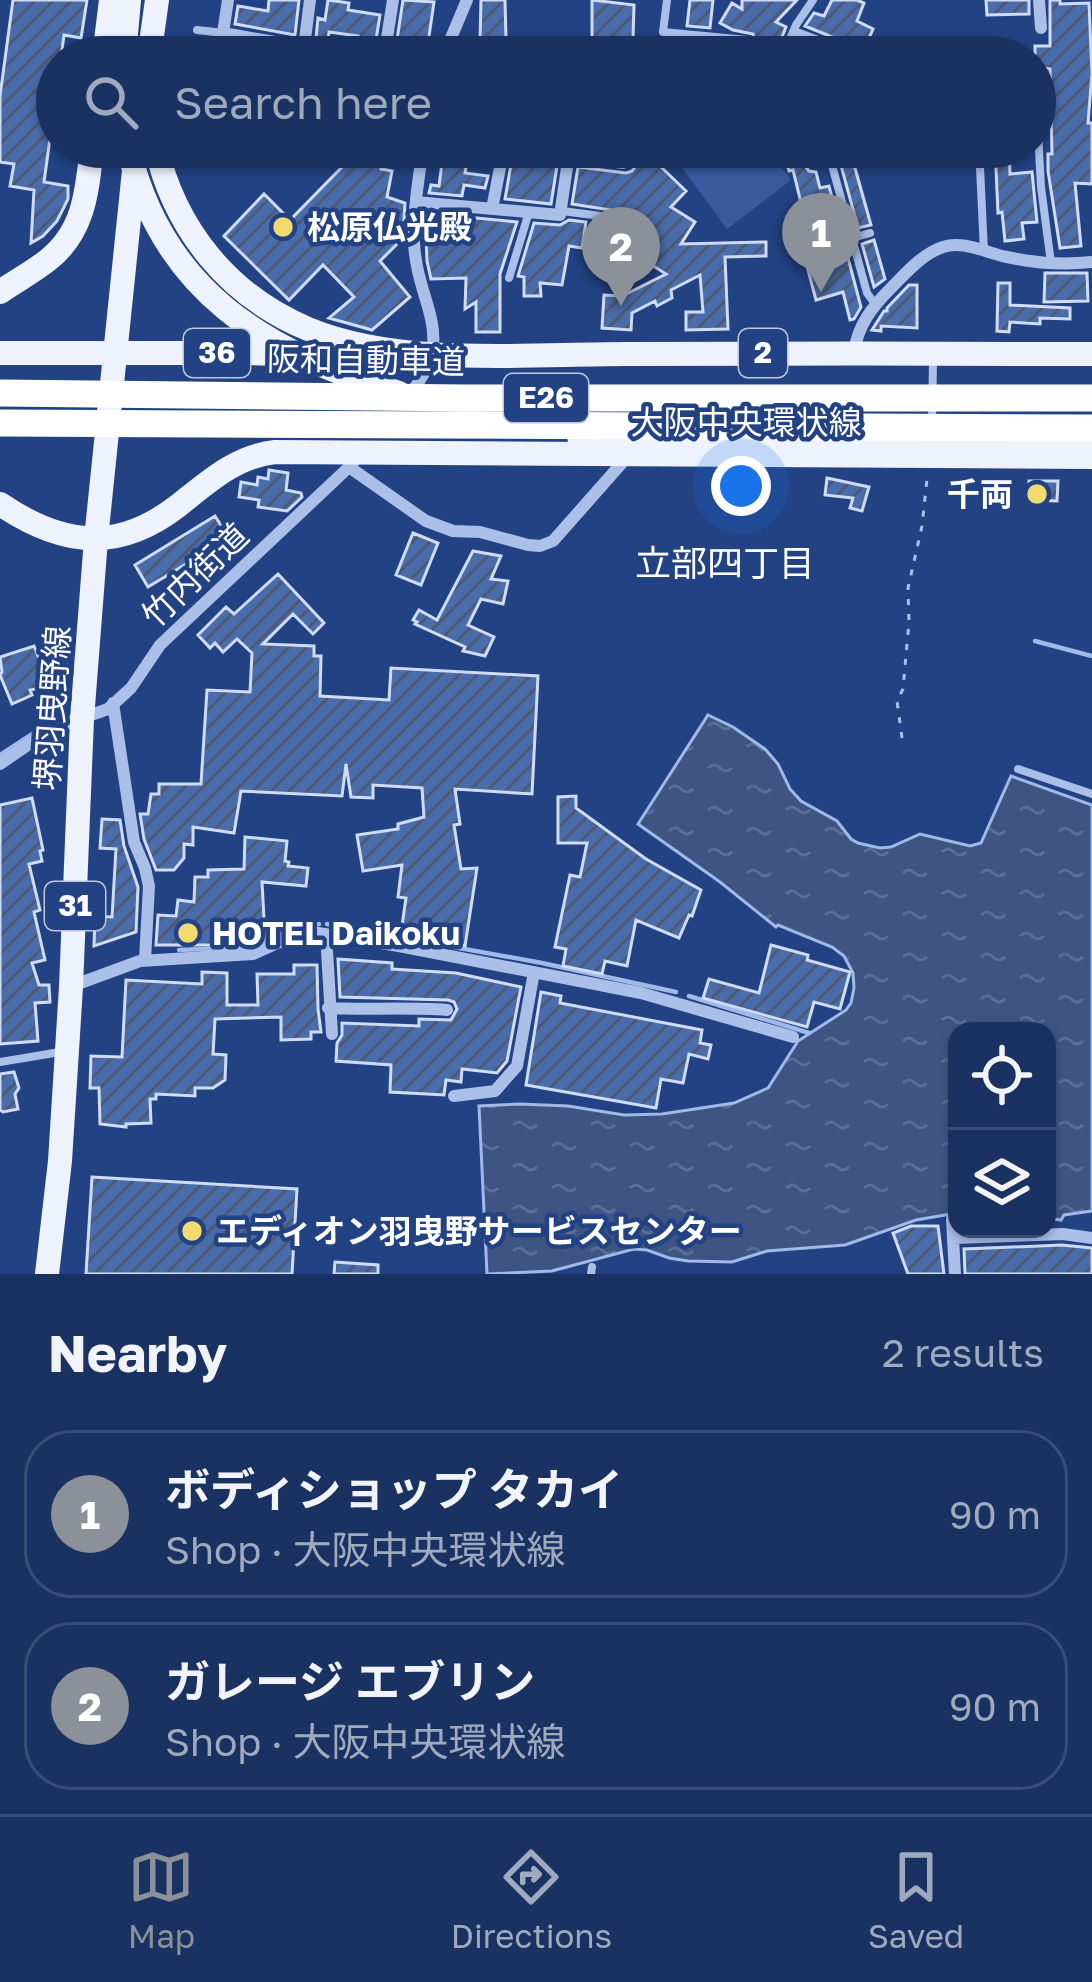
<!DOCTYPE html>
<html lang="en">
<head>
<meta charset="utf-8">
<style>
	:root { --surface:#1a3262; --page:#273e6b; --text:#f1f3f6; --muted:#9faabe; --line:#384d77; --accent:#8c9099 }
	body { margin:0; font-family:"Golos Text","Noto Sans JP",sans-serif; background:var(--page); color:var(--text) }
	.controls { position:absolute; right:36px; bottom:36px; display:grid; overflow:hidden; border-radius:24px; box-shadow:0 3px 9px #0004 }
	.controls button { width:108px; height:108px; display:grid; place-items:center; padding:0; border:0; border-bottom:3px solid var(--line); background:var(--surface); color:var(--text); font:60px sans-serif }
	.you { position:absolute; left:741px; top:486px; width:42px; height:42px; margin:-30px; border:9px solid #fff; border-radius:50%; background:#1a73e8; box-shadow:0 0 0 18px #1a73e833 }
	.badge { display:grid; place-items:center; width:78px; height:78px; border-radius:50%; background:var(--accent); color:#fff; font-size:39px; font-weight:700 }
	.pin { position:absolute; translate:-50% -99px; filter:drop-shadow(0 3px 6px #0008) }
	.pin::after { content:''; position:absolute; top:63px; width:42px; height:36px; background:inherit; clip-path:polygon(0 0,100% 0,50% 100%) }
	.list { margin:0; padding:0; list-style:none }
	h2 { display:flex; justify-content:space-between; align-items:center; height:156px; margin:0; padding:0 48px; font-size:51px }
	h2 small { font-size:39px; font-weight:400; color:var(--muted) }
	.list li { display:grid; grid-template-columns:78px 1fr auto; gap:36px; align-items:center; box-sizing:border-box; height:168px; margin:0 24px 24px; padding:0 24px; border:3px solid var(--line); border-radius:48px }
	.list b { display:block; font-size:45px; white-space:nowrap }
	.list p { margin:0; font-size:39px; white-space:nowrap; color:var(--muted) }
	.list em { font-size:39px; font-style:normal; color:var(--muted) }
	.icon { flex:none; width:66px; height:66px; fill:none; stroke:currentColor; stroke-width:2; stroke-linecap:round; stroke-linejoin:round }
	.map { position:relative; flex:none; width:1092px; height:1274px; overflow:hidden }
	.search { position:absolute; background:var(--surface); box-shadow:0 3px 9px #0004; left:36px; right:36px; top:36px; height:132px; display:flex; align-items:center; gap:30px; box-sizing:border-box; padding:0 42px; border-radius:66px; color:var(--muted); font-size:45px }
	.sheet { height:540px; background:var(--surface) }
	nav { display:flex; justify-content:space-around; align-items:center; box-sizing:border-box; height:168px; border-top:3px solid var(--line); background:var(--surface); font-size:33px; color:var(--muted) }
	nav a { display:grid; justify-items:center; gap:6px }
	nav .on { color:var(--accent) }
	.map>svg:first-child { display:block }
	.pitch { fill:#385ba0 }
	.water { fill:url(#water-ripples); stroke:#9fb9e9; stroke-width:3 }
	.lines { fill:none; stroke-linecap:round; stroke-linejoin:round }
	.stream { stroke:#9fb9e9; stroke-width:4.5 }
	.building { fill:url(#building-hatch); stroke:#cfdcf6; stroke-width:3 }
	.path { stroke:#abc0e8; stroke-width:3; stroke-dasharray:6 9; stroke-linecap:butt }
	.lane { stroke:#abc0e8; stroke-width:8 }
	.street { stroke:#abc0e8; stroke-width:12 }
	.primary { stroke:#edf2fd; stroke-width:24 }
	.primary-bridge { stroke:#edf2fd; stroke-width:24 }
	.highway-bridge { stroke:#fff; stroke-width:27 }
	.poi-dot { fill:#f2db6e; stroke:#234283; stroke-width:4.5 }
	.labels { text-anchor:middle; stroke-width:9; stroke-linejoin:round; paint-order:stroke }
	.shield { fill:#234283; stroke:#bdc6da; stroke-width:3 }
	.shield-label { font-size:30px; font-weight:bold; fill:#fff }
	.poi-label { font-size:33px; font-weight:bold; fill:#fff; stroke:#234283; text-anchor:start }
	.street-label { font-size:33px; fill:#fff; stroke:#234283 }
	.neighbourhood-label { font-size:36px; fill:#fff; stroke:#234283 }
</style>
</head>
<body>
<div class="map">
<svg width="1092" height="1274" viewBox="0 0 1092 1274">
	<defs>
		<pattern id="water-ripples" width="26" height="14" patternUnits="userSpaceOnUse" patternTransform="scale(3)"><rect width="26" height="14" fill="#3e5584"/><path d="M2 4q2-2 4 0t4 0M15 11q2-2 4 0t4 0" fill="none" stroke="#5b6e96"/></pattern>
		<pattern id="building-hatch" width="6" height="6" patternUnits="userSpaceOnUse" patternTransform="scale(3)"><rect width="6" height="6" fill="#4b6cab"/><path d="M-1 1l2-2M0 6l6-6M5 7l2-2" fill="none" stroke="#4c5972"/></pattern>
	</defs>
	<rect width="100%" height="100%" fill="#234283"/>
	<path class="pitch" d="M 703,147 L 766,147 L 791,180 L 727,229 L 680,165 Z"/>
	<path class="water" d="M 708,715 L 733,727 L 765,749 L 778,764 L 790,789 L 801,801 L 837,821 L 851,839 L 858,843 L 880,848 L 891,847 L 920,834 L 970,846 L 981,843 L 1011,776 L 1092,805 L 1092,1211 L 1064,1215 L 1061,1220 L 1047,1218 L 1047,1031 L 957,1031 L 957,1213 L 916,1220 L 845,1245 L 767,1251 L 732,1262 L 688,1261 L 669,1258 L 647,1250 L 634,1249 L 552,1271 L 487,1274 L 479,1106 L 520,1104 L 568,1106 L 624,1115 L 662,1114 L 734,1103 L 768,1088 L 798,1041 L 846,1010 L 851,1003 L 854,988 L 853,973 L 844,956 L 832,947 L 778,925 L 776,927 L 720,882 L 638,824 Z"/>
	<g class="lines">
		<path class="stream" d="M 1035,641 L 1092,656
			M 0,755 L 54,720
			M 327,924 L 542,963 L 676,992
			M 179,950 L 251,947 L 289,929 L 319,924
			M 689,996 L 809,1033"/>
	</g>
	<path class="building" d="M 13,0 L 87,0 L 81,38 L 64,35 L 61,57 L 57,57 L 57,88 L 44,182 L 68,186 L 68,199 L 57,221 L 43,236 L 31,243 L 34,190 L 10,186 L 14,164 L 0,162 L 0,96 Z
		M 269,0 L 299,0 L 295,35 L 235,24 L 238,6 L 268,11 Z
		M 328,0 L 349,3 L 348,10 L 380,15 L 375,46 L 357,44 L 358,36 L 329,32 L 328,41 L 316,38 L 318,18 L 325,20 Z
		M 403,0 L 434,2 L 426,57 L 395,53 Z
		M 481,0 L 505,0 L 506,40 L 558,50 L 557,57 L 463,57 L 467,38 L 480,40 Z
		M 592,0 L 634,5 L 633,39 L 709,45 L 708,57 L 636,54 L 636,57 L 592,57 Z
		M 690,0 L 713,0 L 710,28 L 687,26 Z
		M 742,0 L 797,0 L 776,22 L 786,27 L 774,57 L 759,57 L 763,47 L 755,43 L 753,34 L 733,30 L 720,23 L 732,3 L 742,9 Z
		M 832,0 L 857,0 L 864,3 L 857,21 L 873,29 L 864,50 L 805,26 L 814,13 L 824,16 Z
		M 986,0 L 1029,0 L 1029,14 L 987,15 Z
		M 1050,0 L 1060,0 L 1060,4 L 1089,3 L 1092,74 L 1088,123 L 1092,123 L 1092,184 L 1075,183 L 1081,246 L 1060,248 L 1048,171 L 1048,154 L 1052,154 L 1050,69 L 1035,66 L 1035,46 L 1050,46 Z
		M 347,147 L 385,147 L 381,169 L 392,171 L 387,197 L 405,203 L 403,238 L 380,261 L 410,297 L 372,330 L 329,318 L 354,297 L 323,265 L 289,300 L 224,236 L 264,194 L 290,220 L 344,165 Z
		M 444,147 L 470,147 L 465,173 L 488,176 L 485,188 L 464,185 L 462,196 L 429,193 L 431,185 L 439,186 Z
		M 514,147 L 556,147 L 554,159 L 558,160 L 551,204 L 505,199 Z
		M 645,147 L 674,147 L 659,165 L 686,191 L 671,207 L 695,222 L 681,244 L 766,242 L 766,256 L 725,257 L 728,329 L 686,330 L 686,312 L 703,312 L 700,275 L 671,290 L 672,298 L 657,306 L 655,301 L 632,313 L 631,330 L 602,328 L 604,295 L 622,296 L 666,274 L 621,245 L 633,226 L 624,221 L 629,213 L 572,204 L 578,167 L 626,173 L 632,171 L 643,157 Z
		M 793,147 L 819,147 L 820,153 L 808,158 L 805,166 L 809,171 L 816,172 L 820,188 L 829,186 L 861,307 L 854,319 L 850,320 L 843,292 L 816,300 L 792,210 L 802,207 L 793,170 L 789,171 L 783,150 Z
		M 836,147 L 868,147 L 870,157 L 853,161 L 871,225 L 858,228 Z
		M 995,147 L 1009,147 L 1010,174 L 1032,172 L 1037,222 L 1022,223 L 1024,239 L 1005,241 L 1002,212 L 998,213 Z
		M 425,213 L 517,222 L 500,274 L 500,332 L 476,332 L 476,302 L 465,309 L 466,278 L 431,279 L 427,261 Z
		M 569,220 L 586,222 L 582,248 L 569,246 L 562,285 L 540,283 L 541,296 L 524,296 L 524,277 L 518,276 L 534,223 L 560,225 Z
		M 874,240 L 885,279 L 874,287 L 862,244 Z
		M 1045,273 L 1087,273 L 1088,301 L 1044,302 Z
		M 998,283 L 1010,283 L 1010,305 L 1070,308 L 1070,319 L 1040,318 L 1040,324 L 1010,322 L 1009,332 L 997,331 Z
		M 909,285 L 917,285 L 917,328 L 881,326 L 881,331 L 872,330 L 884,311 L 887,311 L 887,308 Z
		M 269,470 L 288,473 L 286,490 L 301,493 L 302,497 L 287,511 L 258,507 L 259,500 L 239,497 L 241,482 L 257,485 L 258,477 L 268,479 Z
		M 827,478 L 869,487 L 862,511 L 850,508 L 853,498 L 825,495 Z
		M 1029,481 L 1058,481 L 1057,501 L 1032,500 L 1032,495 L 1029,495 Z
		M 215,516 L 229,538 L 148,587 L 135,565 Z
		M 413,533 L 438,543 L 421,585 L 396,575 Z
		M 473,551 L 501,556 L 491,579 L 508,581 L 503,604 L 481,599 L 468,625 L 494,637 L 485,656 L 463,651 L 465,647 L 415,624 L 417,622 L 413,620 L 419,610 L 437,620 Z
		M 278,574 L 324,623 L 313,634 L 293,614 L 263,644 L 314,646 L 314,656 L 321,656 L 320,696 L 389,700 L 391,668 L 538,676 L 532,794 L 455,789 L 460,824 L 454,825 L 461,869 L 477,868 L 465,946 L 401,933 L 406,898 L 398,897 L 402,865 L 363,871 L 357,835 L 398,829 L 398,824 L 424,817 L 422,788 L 373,785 L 373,798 L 351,797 L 346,764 L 342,796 L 241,791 L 234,833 L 193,827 L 193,845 L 184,844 L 184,858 L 174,870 L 156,870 L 144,839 L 140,814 L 148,814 L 151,794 L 159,794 L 159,784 L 201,784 L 207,690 L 250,692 L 252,653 L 237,639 L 223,652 L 215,643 L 210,648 L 198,635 L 226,607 L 234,614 Z
		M 34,646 L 39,658 L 55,655 L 58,668 L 67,665 L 67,682 L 30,690 L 32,695 L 12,704 L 0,675 L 2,672 L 0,657 Z
		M 576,796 L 576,808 L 646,859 L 701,890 L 692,916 L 689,915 L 679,938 L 636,920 L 627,966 L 605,961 L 602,974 L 563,966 L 566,949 L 555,947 L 570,875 L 580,877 L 587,843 L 558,843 L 558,797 Z
		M 32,798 L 43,850 L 40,851 L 42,861 L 29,864 L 40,910 L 34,912 L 45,960 L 32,963 L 39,985 L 49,985 L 50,1002 L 35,1003 L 38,1041 L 0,1044 L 0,805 Z
		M 102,819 L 120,820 L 124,846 L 138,887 L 136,932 L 94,946 L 95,916 L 112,917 L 116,849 L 100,848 Z
		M 245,837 L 287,841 L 285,861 L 289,862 L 288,866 L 308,868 L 306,886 L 262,882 L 265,937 L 222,938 L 222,945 L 156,945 L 158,915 L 176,916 L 178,900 L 194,902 L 195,877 L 208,877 L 208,870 L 244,869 Z
		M 771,945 L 808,955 L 807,960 L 850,972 L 840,1009 L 814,1002 L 807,1027 L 703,998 L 709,979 L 759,993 Z
		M 338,959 L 392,963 L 392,969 L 456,973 L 521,987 L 507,1061 L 497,1073 L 462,1069 L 461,1082 L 446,1080 L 444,1095 L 390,1092 L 391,1065 L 336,1061 L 337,1043 L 342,1035 L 342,1023 L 419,1026 L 419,1019 L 451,1020 L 457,1009 L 454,1002 L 448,1000 L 340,997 Z
		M 294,965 L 317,965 L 318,1009 L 321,1032 L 311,1032 L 311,1039 L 281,1040 L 281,1017 L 215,1019 L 213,1054 L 226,1055 L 225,1080 L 213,1088 L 195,1088 L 195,1096 L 156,1094 L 156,1099 L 150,1099 L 151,1123 L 126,1124 L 126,1127 L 100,1124 L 99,1088 L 90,1088 L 91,1056 L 122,1057 L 126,980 L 202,984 L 202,972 L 227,973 L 227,1005 L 258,1005 L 257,974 L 294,974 Z
		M 541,992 L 561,996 L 560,1003 L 702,1030 L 700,1043 L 711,1045 L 708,1059 L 689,1054 L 683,1083 L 661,1079 L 656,1108 L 526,1085 Z
		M 14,1072 L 19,1088 L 15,1094 L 18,1109 L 3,1112 L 0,1110 L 0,1074 Z
		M 92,1177 L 297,1189 L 292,1274 L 86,1274 Z
		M 911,1226 L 938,1226 L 944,1274 L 908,1274 L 893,1233 Z
		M 1062,1245 L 1092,1248 L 1092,1274 L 965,1274 L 964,1249 Z
		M 335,1262 L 378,1265 L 378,1274 L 334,1274 Z"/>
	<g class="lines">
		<path class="path" d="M 902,738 L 897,701 L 903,689 L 909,622 L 908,588 L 922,526 L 927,479"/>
		<path class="lane" d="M 667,0 L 663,32 L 747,40
			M 197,30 L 223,33 L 220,57
			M 794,31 L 837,47 L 832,57
			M 782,57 L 796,25 L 813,0
			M 1037,114 L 1041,187 L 1051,263
			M 827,147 L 867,293 L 875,304
			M 979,147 L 984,251
			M 813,164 L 830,158
			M 562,211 L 608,217
			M 852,238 L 870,233
			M 509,278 L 529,212
			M 932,423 L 933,360
			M 1018,769 L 1092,794
			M 0,1062 L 60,1052
			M 591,1274 L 592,1267"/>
		<path class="street" d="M 228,0 L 223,33 L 361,57
			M 1039,0 L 1041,28
			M 304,47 L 310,0
			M 384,57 L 393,0
			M 443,57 L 467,0
			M 569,155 L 623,163 L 635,147
			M 416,202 L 560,215 L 570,147
			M 492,209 L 504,147
			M 854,352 C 858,325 872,307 891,288 C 906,273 922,254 943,247 C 963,240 987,253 1007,257 C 1034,263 1064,265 1092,262
			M 409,395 C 459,335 417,307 414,242 C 413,210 419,178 423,147
			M 349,467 L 426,521 L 453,531 L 480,532 L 528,545 L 540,546 L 553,541 L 629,455
			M 113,703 L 134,842 L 145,868 L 149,886 L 145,960
			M 0,764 L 51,729 L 108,709 L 131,688 L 160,645 L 349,467 L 362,452
			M 326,934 L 332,1034
			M 72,986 L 140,961 L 253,954 L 293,936 L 312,932 L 399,946 L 641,993 L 793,1037
			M 328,1008 C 368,1010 407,1007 447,1010
			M 454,1096 L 495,1091 L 517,1066 L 534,972
			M 952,1219 L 953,1238
			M 955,1274 L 953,1238 L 1063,1234 L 1092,1238"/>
		<path class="primary" d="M 104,57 L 111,0
			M 124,57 L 129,0
			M 149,57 L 157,0
			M 156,147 C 175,230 229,296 308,329 C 400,367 527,354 625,354 C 781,354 936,353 1092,354
			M 0,292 C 16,281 33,272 48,260 C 85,231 87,190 92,147
			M 0,353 L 249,353 L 369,357
			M 0,504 C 62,546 118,553 179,505 C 208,482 236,456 275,452 L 1092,457
			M 47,1274 L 60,1161 L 71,987 L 82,719 L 96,539 L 135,161"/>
		<path class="primary-bridge" d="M 128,147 C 162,292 265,352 399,393
			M 579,437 L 621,440 L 1092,443"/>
		<path class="highway-bridge" d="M 0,393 L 465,398 L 1092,398
			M 0,423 L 1092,428"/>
	</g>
	<g class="poi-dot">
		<circle cx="283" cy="227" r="12"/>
		<circle cx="1037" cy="494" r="12"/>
		<circle cx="188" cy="933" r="12"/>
		<circle cx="192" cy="1231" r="12"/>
	</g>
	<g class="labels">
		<g class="shield">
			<rect x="184" y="329" width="66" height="48" rx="9"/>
			<rect x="739" y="329" width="48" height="48" rx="9"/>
			<rect x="504" y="374" width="84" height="48" rx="9"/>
			<rect x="45" y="882" width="60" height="48" rx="9"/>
		</g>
		<g class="shield-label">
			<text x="217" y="363">36</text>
			<text x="763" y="363">2</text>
			<text x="546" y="408">E26</text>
			<text x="75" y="916">31</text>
		</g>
		<g class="poi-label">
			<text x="307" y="239">松原仏光殿</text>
			<text x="1013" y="506" text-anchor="end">千両</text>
			<text x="212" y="945">HOTEL Daikoku</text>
			<text x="216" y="1243">エディオン羽曳野サービスセンター</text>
		</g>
		<g class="street-label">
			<text transform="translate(366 360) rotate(1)" y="12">阪和自動車道</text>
			<text x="746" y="434">大阪中央環状線</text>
			<text transform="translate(195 575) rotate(-44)" y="12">竹内街道</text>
			<text transform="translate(52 708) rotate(-86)" y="12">堺羽曳野線</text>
		</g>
		<g class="neighbourhood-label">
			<text x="725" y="576">立部四丁目</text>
		</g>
	</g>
</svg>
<div class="controls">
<button><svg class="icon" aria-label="locate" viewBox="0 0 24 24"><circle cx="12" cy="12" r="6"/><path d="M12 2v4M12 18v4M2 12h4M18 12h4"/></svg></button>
<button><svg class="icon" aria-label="layers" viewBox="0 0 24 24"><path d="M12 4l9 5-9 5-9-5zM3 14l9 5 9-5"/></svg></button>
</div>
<div class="you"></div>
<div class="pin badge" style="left:821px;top:292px">1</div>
<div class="pin badge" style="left:621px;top:306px">2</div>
<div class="search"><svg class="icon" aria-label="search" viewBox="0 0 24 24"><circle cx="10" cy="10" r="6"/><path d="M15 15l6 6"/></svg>Search here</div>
</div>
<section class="sheet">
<h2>Nearby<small>2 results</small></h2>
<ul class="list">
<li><span class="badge">1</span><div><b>ボディショップ タカイ</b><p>Shop · 大阪中央環状線</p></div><em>90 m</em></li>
<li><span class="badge">2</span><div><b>ガレージ エブリン</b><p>Shop · 大阪中央環状線</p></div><em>90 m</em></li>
</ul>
</section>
<nav>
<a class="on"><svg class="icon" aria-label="map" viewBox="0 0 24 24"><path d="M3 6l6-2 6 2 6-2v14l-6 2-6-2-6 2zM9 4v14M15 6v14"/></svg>Map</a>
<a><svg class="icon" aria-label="directions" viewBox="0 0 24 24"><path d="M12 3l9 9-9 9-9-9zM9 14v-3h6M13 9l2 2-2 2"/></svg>Directions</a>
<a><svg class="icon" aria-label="saved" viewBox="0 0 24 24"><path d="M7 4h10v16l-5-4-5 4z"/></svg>Saved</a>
</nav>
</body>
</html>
